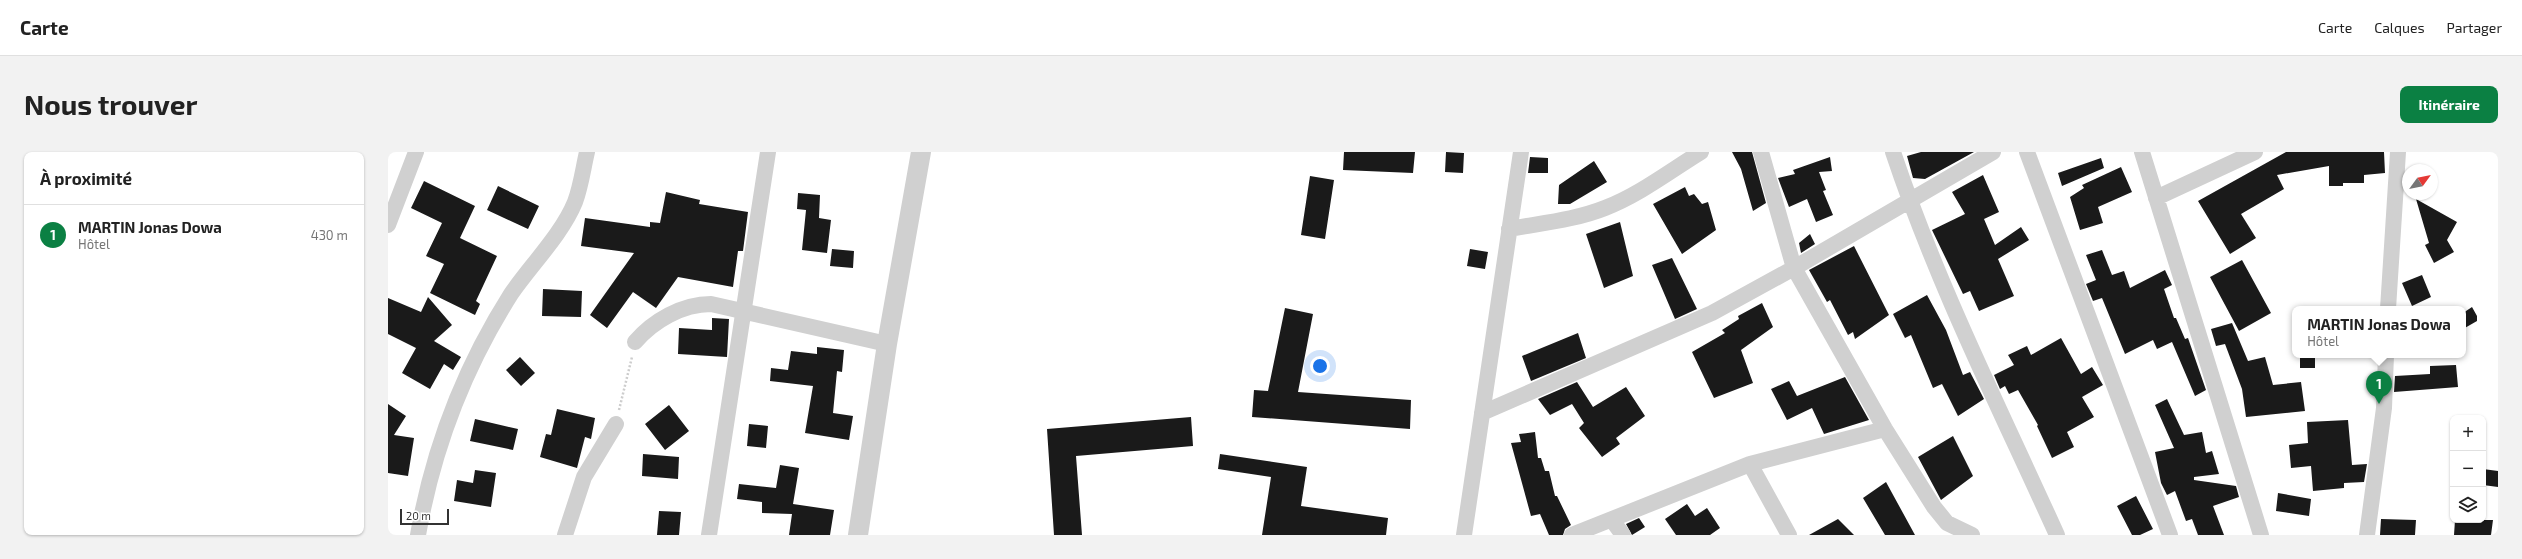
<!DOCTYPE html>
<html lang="fr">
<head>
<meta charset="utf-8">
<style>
	:root { --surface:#fff; --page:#f2f2f2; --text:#222; --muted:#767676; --line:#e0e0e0; --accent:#0b8043 }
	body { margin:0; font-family:"Exo 2",sans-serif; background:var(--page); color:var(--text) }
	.controls { position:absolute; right:12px; bottom:12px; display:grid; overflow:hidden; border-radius:8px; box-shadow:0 1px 3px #0004 }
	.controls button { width:36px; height:36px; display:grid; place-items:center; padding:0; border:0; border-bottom:1px solid var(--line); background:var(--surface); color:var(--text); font:20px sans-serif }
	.compass { position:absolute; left:2014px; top:12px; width:36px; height:36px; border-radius:50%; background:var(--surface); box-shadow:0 1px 3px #0004; rotate:57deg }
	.scale { position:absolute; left:12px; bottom:10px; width:49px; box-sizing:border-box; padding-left:4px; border:2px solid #333; border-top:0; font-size:11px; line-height:14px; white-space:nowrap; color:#333; -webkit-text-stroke:3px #fff; paint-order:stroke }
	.you { position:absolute; left:932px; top:214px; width:14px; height:14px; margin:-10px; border:3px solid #fff; border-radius:50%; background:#1a73e8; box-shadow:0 0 0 6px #1a73e833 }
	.badge { display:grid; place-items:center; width:26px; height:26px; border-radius:50%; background:var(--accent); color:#fff; font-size:13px; font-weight:700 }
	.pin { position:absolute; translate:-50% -33px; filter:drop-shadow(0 1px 2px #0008) }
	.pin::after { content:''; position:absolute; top:21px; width:14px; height:12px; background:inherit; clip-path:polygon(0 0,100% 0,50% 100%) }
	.popup { position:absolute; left:1904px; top:154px; width:174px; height:52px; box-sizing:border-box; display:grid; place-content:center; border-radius:8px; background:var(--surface); filter:drop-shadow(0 1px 3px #0005); font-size:13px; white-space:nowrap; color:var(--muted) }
	.popup b { font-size:15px; color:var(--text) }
	.popup::after { content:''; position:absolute; left:50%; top:100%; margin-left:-8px; border:8px solid transparent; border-top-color:var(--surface) }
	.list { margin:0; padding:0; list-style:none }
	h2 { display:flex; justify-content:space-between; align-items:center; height:52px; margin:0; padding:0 16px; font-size:17px }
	h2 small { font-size:13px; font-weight:400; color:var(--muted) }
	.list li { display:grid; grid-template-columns:26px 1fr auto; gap:12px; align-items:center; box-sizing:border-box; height:60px; padding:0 16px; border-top:1px solid var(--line) }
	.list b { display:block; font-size:15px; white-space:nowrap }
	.list p { margin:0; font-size:13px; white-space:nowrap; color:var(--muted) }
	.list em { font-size:13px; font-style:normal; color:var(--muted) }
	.icon { flex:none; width:22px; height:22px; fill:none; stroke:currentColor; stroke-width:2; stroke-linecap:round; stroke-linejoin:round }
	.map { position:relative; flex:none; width:2110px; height:383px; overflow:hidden; border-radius:8px }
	header { display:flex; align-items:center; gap:24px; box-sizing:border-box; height:56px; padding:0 20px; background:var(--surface); border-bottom:1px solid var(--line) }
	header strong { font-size:19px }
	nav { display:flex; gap:22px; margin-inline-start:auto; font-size:14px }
	.intro { display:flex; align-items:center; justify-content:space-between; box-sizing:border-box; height:96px; padding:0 24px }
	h1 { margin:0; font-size:28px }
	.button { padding:10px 18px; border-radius:8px; background:var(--accent); color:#fff; font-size:14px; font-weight:700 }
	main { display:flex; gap:24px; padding:0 24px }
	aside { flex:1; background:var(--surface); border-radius:8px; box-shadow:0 1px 3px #0004 }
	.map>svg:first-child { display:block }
	.building { fill:#1a1a1a }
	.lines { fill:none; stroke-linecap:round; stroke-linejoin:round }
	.path { stroke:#cdcdcd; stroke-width:2.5; stroke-dasharray:2 2; stroke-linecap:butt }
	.minor { stroke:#d0d0d0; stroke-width:16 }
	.tertiary { stroke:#d0d0d0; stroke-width:20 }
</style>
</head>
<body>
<header>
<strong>Carte</strong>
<nav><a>Carte</a><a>Calques</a><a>Partager</a></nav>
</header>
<div class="intro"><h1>Nous trouver</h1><a class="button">Itinéraire</a></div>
<main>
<aside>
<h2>À proximité<small></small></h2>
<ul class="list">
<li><span class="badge">1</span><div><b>MARTIN Jonas Dowa</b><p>Hôtel</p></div><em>430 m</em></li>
</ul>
</aside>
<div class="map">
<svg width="2110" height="383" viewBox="0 0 2110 383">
	<rect width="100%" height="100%" fill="#fff"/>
	<path class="building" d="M 956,0 L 1027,0 L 1025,21 L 955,18 Z
		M 1058,0 L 1076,1 L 1075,21 L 1057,20 Z
		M 1344,0 L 1364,0 L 1378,51 L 1365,59 L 1353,17 Z
		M 1533,0 L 1586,0 L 1537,27 L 1525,26 L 1519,4 Z
		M 1898,0 L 1996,0 L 1997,21 L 1976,23 L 1976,31 L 1955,31 L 1955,34 L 1941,34 L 1941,14 L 1889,23 L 1896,37 L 1853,62 L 1868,86 L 1842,102 L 1810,49 Z
		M 1142,5 L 1160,6 L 1160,21 L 1140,21 Z
		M 1442,5 L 1444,19 L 1431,20 L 1438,38 L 1435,39 L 1445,63 L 1428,70 L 1419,47 L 1401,55 L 1390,26 L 1407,22 L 1405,18 Z
		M 1713,6 L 1716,16 L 1674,34 L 1670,21 Z
		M 1206,9 L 1219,30 L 1182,52 L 1170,52 L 1171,33 Z
		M 1733,15 L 1744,40 L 1710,55 L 1715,71 L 1692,78 L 1682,45 L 1696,36 L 1694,33 Z
		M 1595,23 L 1611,60 L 1596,67 L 1607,93 L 1633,75 L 1641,88 L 1610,107 L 1626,144 L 1591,159 L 1582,139 L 1575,142 L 1544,78 L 1577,62 L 1564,40 Z
		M 922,24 L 946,28 L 937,87 L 913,83 Z
		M 36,29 L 87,54 L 72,86 L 109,104 L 88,149 L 92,152 L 87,163 L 42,141 L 56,112 L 38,104 L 54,71 L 23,56 Z
		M 110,34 L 151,54 L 140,77 L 99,58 Z
		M 1297,35 L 1301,44 L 1306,42 L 1314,52 L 1320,50 L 1328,78 L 1294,102 L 1265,52 Z
		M 278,40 L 312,48 L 311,52 L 360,60 L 355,99 L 350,99 L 345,135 L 290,125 L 268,156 L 245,140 L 219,176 L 202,163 L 246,101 L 193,94 L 197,66 L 262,75 L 262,70 L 272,71 Z
		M 410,41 L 432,43 L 431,66 L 443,68 L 439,101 L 414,98 L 418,58 L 409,57 Z
		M 2028,47 L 2069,70 L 2059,88 L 2066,100 L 2046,111 L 2037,93 L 2041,91 Z
		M 1232,70 L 1245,124 L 1216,136 L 1198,82 Z
		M 1422,82 L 1427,92 L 1413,101 L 1411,91 Z
		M 1466,94 L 1501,163 L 1467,187 L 1465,180 L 1460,183 L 1442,148 L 1439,150 L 1421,118 Z
		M 444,97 L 466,99 L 465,116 L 442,114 Z
		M 1082,97 L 1100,100 L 1097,117 L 1079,114 Z
		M 1714,98 L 1724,123 L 1736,119 L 1742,136 L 1777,118 L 1784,133 L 1776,137 L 1786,166 L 1788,166 L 1797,187 L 1800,186 L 1818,238 L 1807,244 L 1784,190 L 1769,197 L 1765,188 L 1737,202 L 1714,146 L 1705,149 L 1698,132 L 1708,128 L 1698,103 Z
		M 1284,106 L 1309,157 L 1287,167 L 1264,113 Z
		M 1854,108 L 1883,161 L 1851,179 L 1822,125 Z
		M 2034,123 L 2043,145 L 2024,154 L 2014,131 Z
		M 155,137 L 194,139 L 193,165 L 154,164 Z
		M 1539,143 L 1558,178 L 1575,223 L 1582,220 L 1596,247 L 1570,264 L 1554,232 L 1545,236 L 1523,183 L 1517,186 L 1505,162 Z
		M 40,145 L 64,173 L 46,189 L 73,205 L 65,218 L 56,212 L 42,237 L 14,221 L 28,196 L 0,182 L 0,146 L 33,160 Z
		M 1374,151 L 1385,175 L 1353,198 L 1365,231 L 1326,246 L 1304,200 L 1337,181 L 1334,178 L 1351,167 L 1350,164 Z
		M 2084,155 L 2089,164 L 2089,169 L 2075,177 L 2075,161 Z
		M 897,156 L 925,162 L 910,240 L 1023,248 L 1022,277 L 864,265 L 866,238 L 880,239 Z
		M 324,166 L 341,167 L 339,205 L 290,202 L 291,176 L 324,178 Z
		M 1844,171 L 1860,209 L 1877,205 L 1885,233 L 1913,230 L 1917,259 L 1858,265 L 1854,237 L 1837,192 L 1828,194 L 1823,177 Z
		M 1190,181 L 1198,206 L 1143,229 L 1134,204 Z
		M 1673,186 L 1693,222 L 1704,215 L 1715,233 L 1694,245 L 1706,265 L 1679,280 L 1686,295 L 1664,306 L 1649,274 L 1650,273 L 1630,238 L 1621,242 L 1617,234 L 1612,237 L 1606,223 L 1626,213 L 1620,203 L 1639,194 L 1643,203 Z
		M 429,195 L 456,198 L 454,220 L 449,219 L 445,261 L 465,264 L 461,288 L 417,281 L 425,234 L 382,229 L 383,216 L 400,218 L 403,199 L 429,202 Z
		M 1912,203 L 1927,203 L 1927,216 L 1912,216 Z
		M 132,205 L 147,221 L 133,234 L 118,218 Z
		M 2068,213 L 2070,235 L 2006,240 L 2007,224 L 2042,222 L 2042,214 Z
		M 1457,225 L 1481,268 L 1436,282 L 1424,256 L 1399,268 L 1383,237 L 1401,229 L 1409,244 Z
		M 1189,230 L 1205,255 L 1238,235 L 1257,264 L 1228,286 L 1232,292 L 1214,305 L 1191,276 L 1196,271 L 1184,252 L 1162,263 L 1150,247 Z
		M 1779,247 L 1796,283 L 1814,280 L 1818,301 L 1824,299 L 1831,322 L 1806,325 L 1806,328 L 1848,334 L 1851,345 L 1825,354 L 1836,383 L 1810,383 L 1804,367 L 1798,369 L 1787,339 L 1779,343 L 1773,331 L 1767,300 L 1786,296 L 1767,253 Z
		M 0,252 L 18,264 L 6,283 L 26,286 L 20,324 L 0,321 Z
		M 281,253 L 301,279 L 277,298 L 257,272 Z
		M 169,257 L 207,266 L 203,287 L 197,285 L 189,316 L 152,305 L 158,282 L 163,283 Z
		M 803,265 L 805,294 L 688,304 L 694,383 L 666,383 L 659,277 Z
		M 87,267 L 130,277 L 125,298 L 82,289 Z
		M 1960,268 L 1964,313 L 1979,312 L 1976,330 L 1956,331 L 1956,336 L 1925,339 L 1923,314 L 1903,316 L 1901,293 L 1920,291 L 1919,270 Z
		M 361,272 L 380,274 L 378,296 L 359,294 Z
		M 1147,280 L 1150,306 L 1153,306 L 1157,319 L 1161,319 L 1167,344 L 1169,344 L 1183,373 L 1177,377 L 1175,383 L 1161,383 L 1152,362 L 1143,364 L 1123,291 L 1133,290 L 1131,282 Z
		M 1565,284 L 1585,324 L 1553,348 L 1530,305 Z
		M 255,302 L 291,305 L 290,327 L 254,324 Z
		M 832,302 L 919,315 L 913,354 L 1000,366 L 998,383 L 874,383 L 883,325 L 830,317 Z
		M 392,313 L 411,316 L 405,352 L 446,358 L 442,383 L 401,383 L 404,362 L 374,361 L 374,350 L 349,347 L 351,332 L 388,336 Z
		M 2095,317 L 2110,319 L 2110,335 L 2095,333 Z
		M 87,318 L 108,321 L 103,355 L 66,349 L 69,328 L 85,331 Z
		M 1498,330 L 1527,383 L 1497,383 L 1475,346 Z
		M 1890,341 L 1923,347 L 1921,364 L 1888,359 Z
		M 1748,344 L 1765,377 L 1752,383 L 1744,383 L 1729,354 Z
		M 1299,352 L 1307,364 L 1319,356 L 1332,376 L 1322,383 L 1288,383 L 1277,367 Z
		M 271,359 L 293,360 L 291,383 L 269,383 Z
		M 1251,366 L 1257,375 L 1244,383 L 1238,372 Z
		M 1450,367 L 1466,383 L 1421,383 Z
		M 1993,367 L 2028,368 L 2027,383 L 1992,383 Z
		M 2067,368 L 2105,368 L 2103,383 L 2066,383 Z"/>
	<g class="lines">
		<path class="path" d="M 231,258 L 244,205"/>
		<path class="minor" d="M 1373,0 L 1406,116 L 1497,277 L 1546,355 L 1559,371 L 1584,383
			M 1505,0 C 1549,132 1612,257 1669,383
			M 1639,0 L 1782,383
			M 1754,0 L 1873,383
			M 1768,46 L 1867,0
			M 0,73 L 28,0
			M 1121,77 C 1153,71 1187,68 1217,56 C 1251,43 1282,19 1313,0
			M 2000,157 L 2010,0
			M 247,190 C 265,169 294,152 323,152 L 499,192
			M 1094,261 L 1324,161 L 1406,116 L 1605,0
			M 1362,312 L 1401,383
			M 1224,368 L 1235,383
			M 30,383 C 45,297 76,216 123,142 C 143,113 174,82 187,50 C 193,34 195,17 199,0
			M 177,383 L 196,325 L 228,272
			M 321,383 L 380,0
			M 1076,383 L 1133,0
			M 1184,383 L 1362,312 L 1497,277
			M 1979,383 L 1996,256 L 1998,203"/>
		<path class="tertiary" d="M 470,383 L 499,192 L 533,0"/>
	</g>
</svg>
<div class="controls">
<button>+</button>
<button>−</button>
<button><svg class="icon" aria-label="layers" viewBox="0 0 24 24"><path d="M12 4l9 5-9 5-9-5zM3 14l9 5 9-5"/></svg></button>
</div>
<svg class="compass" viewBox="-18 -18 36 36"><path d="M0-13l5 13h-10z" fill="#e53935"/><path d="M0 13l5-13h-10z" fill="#767676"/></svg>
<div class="scale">20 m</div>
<div class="you"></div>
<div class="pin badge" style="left:1991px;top:252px">1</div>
<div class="popup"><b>MARTIN Jonas Dowa</b>Hôtel</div>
</div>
</main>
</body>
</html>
